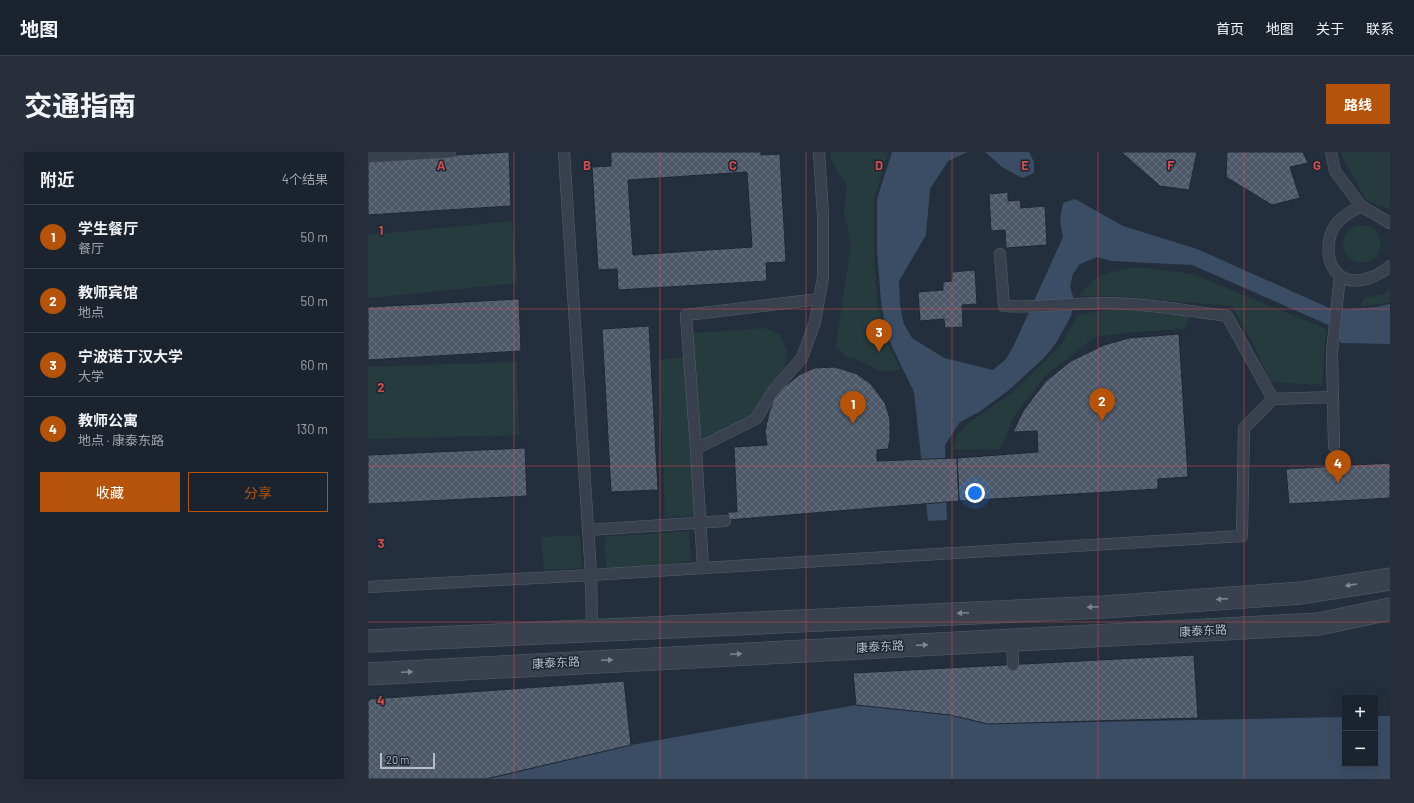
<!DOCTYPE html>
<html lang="zh">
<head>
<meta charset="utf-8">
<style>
	:root { --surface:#1b232e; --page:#282f3a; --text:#f1f3f6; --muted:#a0a4aa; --line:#39404a; --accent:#b45309 }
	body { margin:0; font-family:Barlow,"Noto Sans SC",sans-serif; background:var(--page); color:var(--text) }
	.controls { position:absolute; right:12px; bottom:12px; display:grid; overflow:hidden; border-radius:0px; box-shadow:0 4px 16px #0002 }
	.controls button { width:36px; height:36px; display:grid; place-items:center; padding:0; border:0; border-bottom:1px solid var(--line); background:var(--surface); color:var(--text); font:20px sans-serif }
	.scale { position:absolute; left:12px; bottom:10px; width:55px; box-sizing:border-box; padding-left:4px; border:2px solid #b4bcc8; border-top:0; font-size:11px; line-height:14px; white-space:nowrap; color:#b4bcc8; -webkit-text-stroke:3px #1d2632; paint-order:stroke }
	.you { position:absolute; left:607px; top:341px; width:14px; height:14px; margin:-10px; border:3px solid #fff; border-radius:50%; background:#1a73e8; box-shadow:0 0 0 6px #1a73e833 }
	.badge { display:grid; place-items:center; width:26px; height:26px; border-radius:50%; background:var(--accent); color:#fff; font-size:13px; font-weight:700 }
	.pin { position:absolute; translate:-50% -33px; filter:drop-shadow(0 1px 2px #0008) }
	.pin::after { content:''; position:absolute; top:21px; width:14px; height:12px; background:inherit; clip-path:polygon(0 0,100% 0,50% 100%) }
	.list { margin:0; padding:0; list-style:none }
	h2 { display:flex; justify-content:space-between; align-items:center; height:52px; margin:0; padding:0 16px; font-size:17px }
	h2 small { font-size:13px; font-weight:400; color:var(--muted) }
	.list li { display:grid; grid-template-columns:26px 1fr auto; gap:12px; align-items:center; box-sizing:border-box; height:64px; padding:0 16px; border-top:1px solid var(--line) }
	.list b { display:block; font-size:15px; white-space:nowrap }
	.list p { margin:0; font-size:13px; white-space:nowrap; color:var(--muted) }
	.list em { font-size:13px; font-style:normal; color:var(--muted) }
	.actions { display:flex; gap:8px; padding:12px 16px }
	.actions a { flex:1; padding:9px 0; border:1px solid var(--accent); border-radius:0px; text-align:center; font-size:14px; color:var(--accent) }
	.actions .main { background:var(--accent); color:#fff }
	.map { position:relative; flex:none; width:1022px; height:627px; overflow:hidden; border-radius:0px }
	header { display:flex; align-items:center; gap:24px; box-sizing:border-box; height:56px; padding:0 20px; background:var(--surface); border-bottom:1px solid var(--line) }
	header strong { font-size:19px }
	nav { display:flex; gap:22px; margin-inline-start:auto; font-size:14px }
	.intro { display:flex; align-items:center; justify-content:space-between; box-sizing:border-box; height:96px; padding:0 24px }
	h1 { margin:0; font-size:28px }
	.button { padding:10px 18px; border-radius:0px; background:var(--accent); color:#fff; font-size:14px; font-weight:700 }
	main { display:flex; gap:24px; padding:0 24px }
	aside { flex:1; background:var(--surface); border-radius:0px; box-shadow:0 4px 16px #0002 }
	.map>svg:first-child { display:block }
	.green { fill:#263b3e }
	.water { fill:#3a4d65 }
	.building { fill:url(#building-cross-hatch); stroke:#1f2834; fill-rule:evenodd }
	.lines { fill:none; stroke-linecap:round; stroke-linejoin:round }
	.service-casing { stroke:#565f6b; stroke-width:12 }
	.tertiary-casing { stroke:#565f6b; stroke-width:23 }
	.service { stroke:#38414d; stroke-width:11 }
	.tertiary { stroke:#38414d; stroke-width:22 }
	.oneway { fill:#7c8591 }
	.grid { fill:none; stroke:#ce4d50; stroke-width:1; stroke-opacity:0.55 }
	.labels { text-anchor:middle; stroke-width:3; stroke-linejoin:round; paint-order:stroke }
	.street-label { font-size:12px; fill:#b4bcc8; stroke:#1d2632 }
	.grid-label { font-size:13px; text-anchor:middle; font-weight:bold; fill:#ce4d50; stroke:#1d2632; stroke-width:3; stroke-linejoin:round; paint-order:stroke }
</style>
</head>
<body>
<header>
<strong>地图</strong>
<nav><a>首页</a><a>地图</a><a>关于</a><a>联系</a></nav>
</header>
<div class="intro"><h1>交通指南</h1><a class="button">路线</a></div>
<main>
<aside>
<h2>附近<small>4个结果</small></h2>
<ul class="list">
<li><span class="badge">1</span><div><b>学生餐厅</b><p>餐厅</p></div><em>50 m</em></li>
<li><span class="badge">2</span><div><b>教师宾馆</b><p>地点</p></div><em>50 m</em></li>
<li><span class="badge">3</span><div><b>宁波诺丁汉大学</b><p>大学</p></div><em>60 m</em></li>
<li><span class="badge">4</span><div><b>教师公寓</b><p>地点 · 康泰东路</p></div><em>130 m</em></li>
</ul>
<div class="actions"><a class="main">收藏</a><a>分享</a></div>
</aside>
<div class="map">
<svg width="1022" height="627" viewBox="0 0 1022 627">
	<defs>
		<pattern id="building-cross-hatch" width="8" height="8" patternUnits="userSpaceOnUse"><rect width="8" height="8" fill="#4d5868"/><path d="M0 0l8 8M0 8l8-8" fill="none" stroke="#646e7c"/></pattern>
	</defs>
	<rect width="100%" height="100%" fill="#242f3d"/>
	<path class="green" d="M 463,0 L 521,0 L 506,46 L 506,98 L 509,148 L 517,186 L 532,216 C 518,226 501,213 488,207 C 484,206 479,206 476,203 C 473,201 470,196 468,193 L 483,92 L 476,62 L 479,35 L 462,5 Z
		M 972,0 L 1022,0 L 1022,57 L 998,48 Z
		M 144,69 L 150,131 L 0,146 L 0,83 Z
		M975 92a19 19 0 1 1 38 0a19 19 0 1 1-38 0Z
		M 769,115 L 825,122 L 958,177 L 954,233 L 903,230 L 885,192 L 864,154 L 743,144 L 711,144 C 728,120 742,121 769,115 Z
		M 1022,136 L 1022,150 L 993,155 L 996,146 L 1017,142 Z
		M 743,157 L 822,164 L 817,177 L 764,180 L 727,185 L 678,223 L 646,264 L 632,297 L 584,298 L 589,284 L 598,273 L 644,241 L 693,193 L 710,163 Z
		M 396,176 L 412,182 L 419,200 L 416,220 L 400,235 L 385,262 L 332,290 L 325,181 Z
		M 318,205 L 327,364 L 297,365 L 291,208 Z
		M 149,210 L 151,283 L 0,287 L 0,215 Z
		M 321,379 L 323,409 L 239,418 L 236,385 Z
		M 212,383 L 214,416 L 176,418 L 173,385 Z"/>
	<path class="water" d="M 524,0 L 600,0 L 580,9 L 562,37 L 558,83 L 531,129 L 532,154 L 536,172 L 544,186 L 576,206 L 625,218 L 638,207 L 645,195 L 695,85 L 692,68 L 695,51 L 707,47 L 755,74 L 829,97 L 966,158 L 1008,155 L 1022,152 L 1022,192 L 973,191 L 963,174 L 824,113 L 744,109 L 729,105 L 712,112 L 705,122 L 702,134 L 706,148 L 703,164 L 688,191 L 677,205 L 641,238 L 611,260 L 592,270 L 577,293 L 579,368 L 560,369 L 546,240 L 519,184 L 513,149 L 509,99 L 509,47 Z
		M 617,0 L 661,0 L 666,10 L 666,21 L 654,26 L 634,15 Z
		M 488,553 L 582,563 L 620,572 L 977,565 L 977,612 L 1007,612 L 1007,564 L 1022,564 L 1022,627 L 118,627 L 263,593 Z"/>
	<path class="building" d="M 141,0 L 143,54 L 0,63 L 0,8 Z
		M 243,0 L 393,0 L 393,3 L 412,2 L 418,110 L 398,111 L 399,129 L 250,138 L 249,117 L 230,118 L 224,15 L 243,14 ZM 379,20 L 384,95 L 265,103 L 260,28 Z
		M 753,0 L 829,0 L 821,38 L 792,34 Z
		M 859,0 L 935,0 L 940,11 L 922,15 L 932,46 L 904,53 L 858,25 Z
		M 640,40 L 640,49 L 652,48 L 653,56 L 677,54 L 679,93 L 638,96 L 637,78 L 623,79 L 621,42 Z
		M 607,118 L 609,152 L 594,153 L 595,175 L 577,176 L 576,167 L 552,169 L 550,140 L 575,138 L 575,130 L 584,129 L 584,120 Z
		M 151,147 L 153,199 L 0,208 L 0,155 Z
		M 281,174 L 290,338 L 243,340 L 234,177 Z
		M 811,182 L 820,325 L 790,327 L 790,337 L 591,349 L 589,306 L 670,300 L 669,279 L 645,280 L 655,259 L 678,229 L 703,209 L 736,193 L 761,186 Z
		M 467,215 L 489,222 L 503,232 L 517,251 L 522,267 L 522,287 L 520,297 L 509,298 L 509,309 L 589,306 L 591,349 L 360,368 L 360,360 L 369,360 L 366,295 L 399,293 L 397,279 L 401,261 L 406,247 L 416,235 L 431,223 L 446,216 Z
		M 157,296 L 159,344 L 0,352 L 0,303 Z
		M 1022,311 L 1022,346 L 921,352 L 918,317 Z
		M 826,503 L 830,566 L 620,572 L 582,563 L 488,553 L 485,521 Z
		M 256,529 L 263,593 L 118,627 L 0,627 L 0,549 L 3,547 Z"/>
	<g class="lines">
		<defs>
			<path id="service" d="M 963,0 L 967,19 L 993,54 L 1022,71
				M 0,5 L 82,0
				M 993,54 C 984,59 974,64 968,72 C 958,86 957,111 971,123 C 986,135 1010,125 1022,114
				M 632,102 L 636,154 C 670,156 703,151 737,151 C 777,151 819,159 859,164 L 905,247 L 965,245
				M 966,294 L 964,200 L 972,123
				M 328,297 L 318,163 L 451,147
				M 220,378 L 357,369
				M 335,416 L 874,384 L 876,276 L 905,247
				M 0,435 L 223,423 L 196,0
				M 224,478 L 223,423 L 335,416 L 328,297 L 388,267 L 405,239 L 434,206 L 447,170 L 455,125 L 455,64 L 451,0
				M 644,489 L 645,513"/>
			<path id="tertiary" d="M 0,489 L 736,455 L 933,441 L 1022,427
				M 0,522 L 951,472 L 1022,457"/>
		</defs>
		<use href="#service" class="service-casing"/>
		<use href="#tertiary" class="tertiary-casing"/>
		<use href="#service" class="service"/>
		<use href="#tertiary" class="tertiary"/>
	</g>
	<defs><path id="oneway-solid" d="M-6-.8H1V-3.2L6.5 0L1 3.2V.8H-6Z"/></defs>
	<g class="oneway">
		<use href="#oneway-solid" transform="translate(983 433) rotate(171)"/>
		<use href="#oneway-solid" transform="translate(854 447) rotate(176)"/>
		<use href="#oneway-solid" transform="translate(725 455) rotate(177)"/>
		<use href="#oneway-solid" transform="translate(595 461) rotate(177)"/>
		<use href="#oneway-solid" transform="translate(554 493) rotate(-3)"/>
		<use href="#oneway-solid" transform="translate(368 502) rotate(-3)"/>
		<use href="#oneway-solid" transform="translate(239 508) rotate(-3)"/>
		<use href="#oneway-solid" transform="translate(39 520) rotate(-3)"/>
	</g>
	<path class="grid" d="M 146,0 L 146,627M 292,0 L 292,627M 438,0 L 438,627M 584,0 L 584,627M 730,0 L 730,627M 876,0 L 876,627M 0,157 L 1022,157M 0,314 L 1022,314M 0,470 L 1022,470"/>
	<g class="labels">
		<g class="street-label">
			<text transform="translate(835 479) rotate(-3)" y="4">康泰东路</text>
			<text transform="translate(512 495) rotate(-3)" y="4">康泰东路</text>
			<text transform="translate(188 511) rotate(-3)" y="4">康泰东路</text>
		</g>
	</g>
	<g class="grid-label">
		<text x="73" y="18">A</text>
		<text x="219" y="18">B</text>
		<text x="365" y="18">C</text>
		<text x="511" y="18">D</text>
		<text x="657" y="18">E</text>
		<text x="803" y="18">F</text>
		<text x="949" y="18">G</text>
		<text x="13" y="83">1</text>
		<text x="13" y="240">2</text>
		<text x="13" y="396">3</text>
		<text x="13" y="553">4</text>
	</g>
</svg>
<div class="controls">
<button>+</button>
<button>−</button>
</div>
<div class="scale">20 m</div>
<div class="you"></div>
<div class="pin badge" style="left:485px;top:272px">1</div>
<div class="pin badge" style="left:734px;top:269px">2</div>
<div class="pin badge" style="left:511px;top:200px">3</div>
<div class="pin badge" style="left:970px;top:331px">4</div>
</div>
</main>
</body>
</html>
